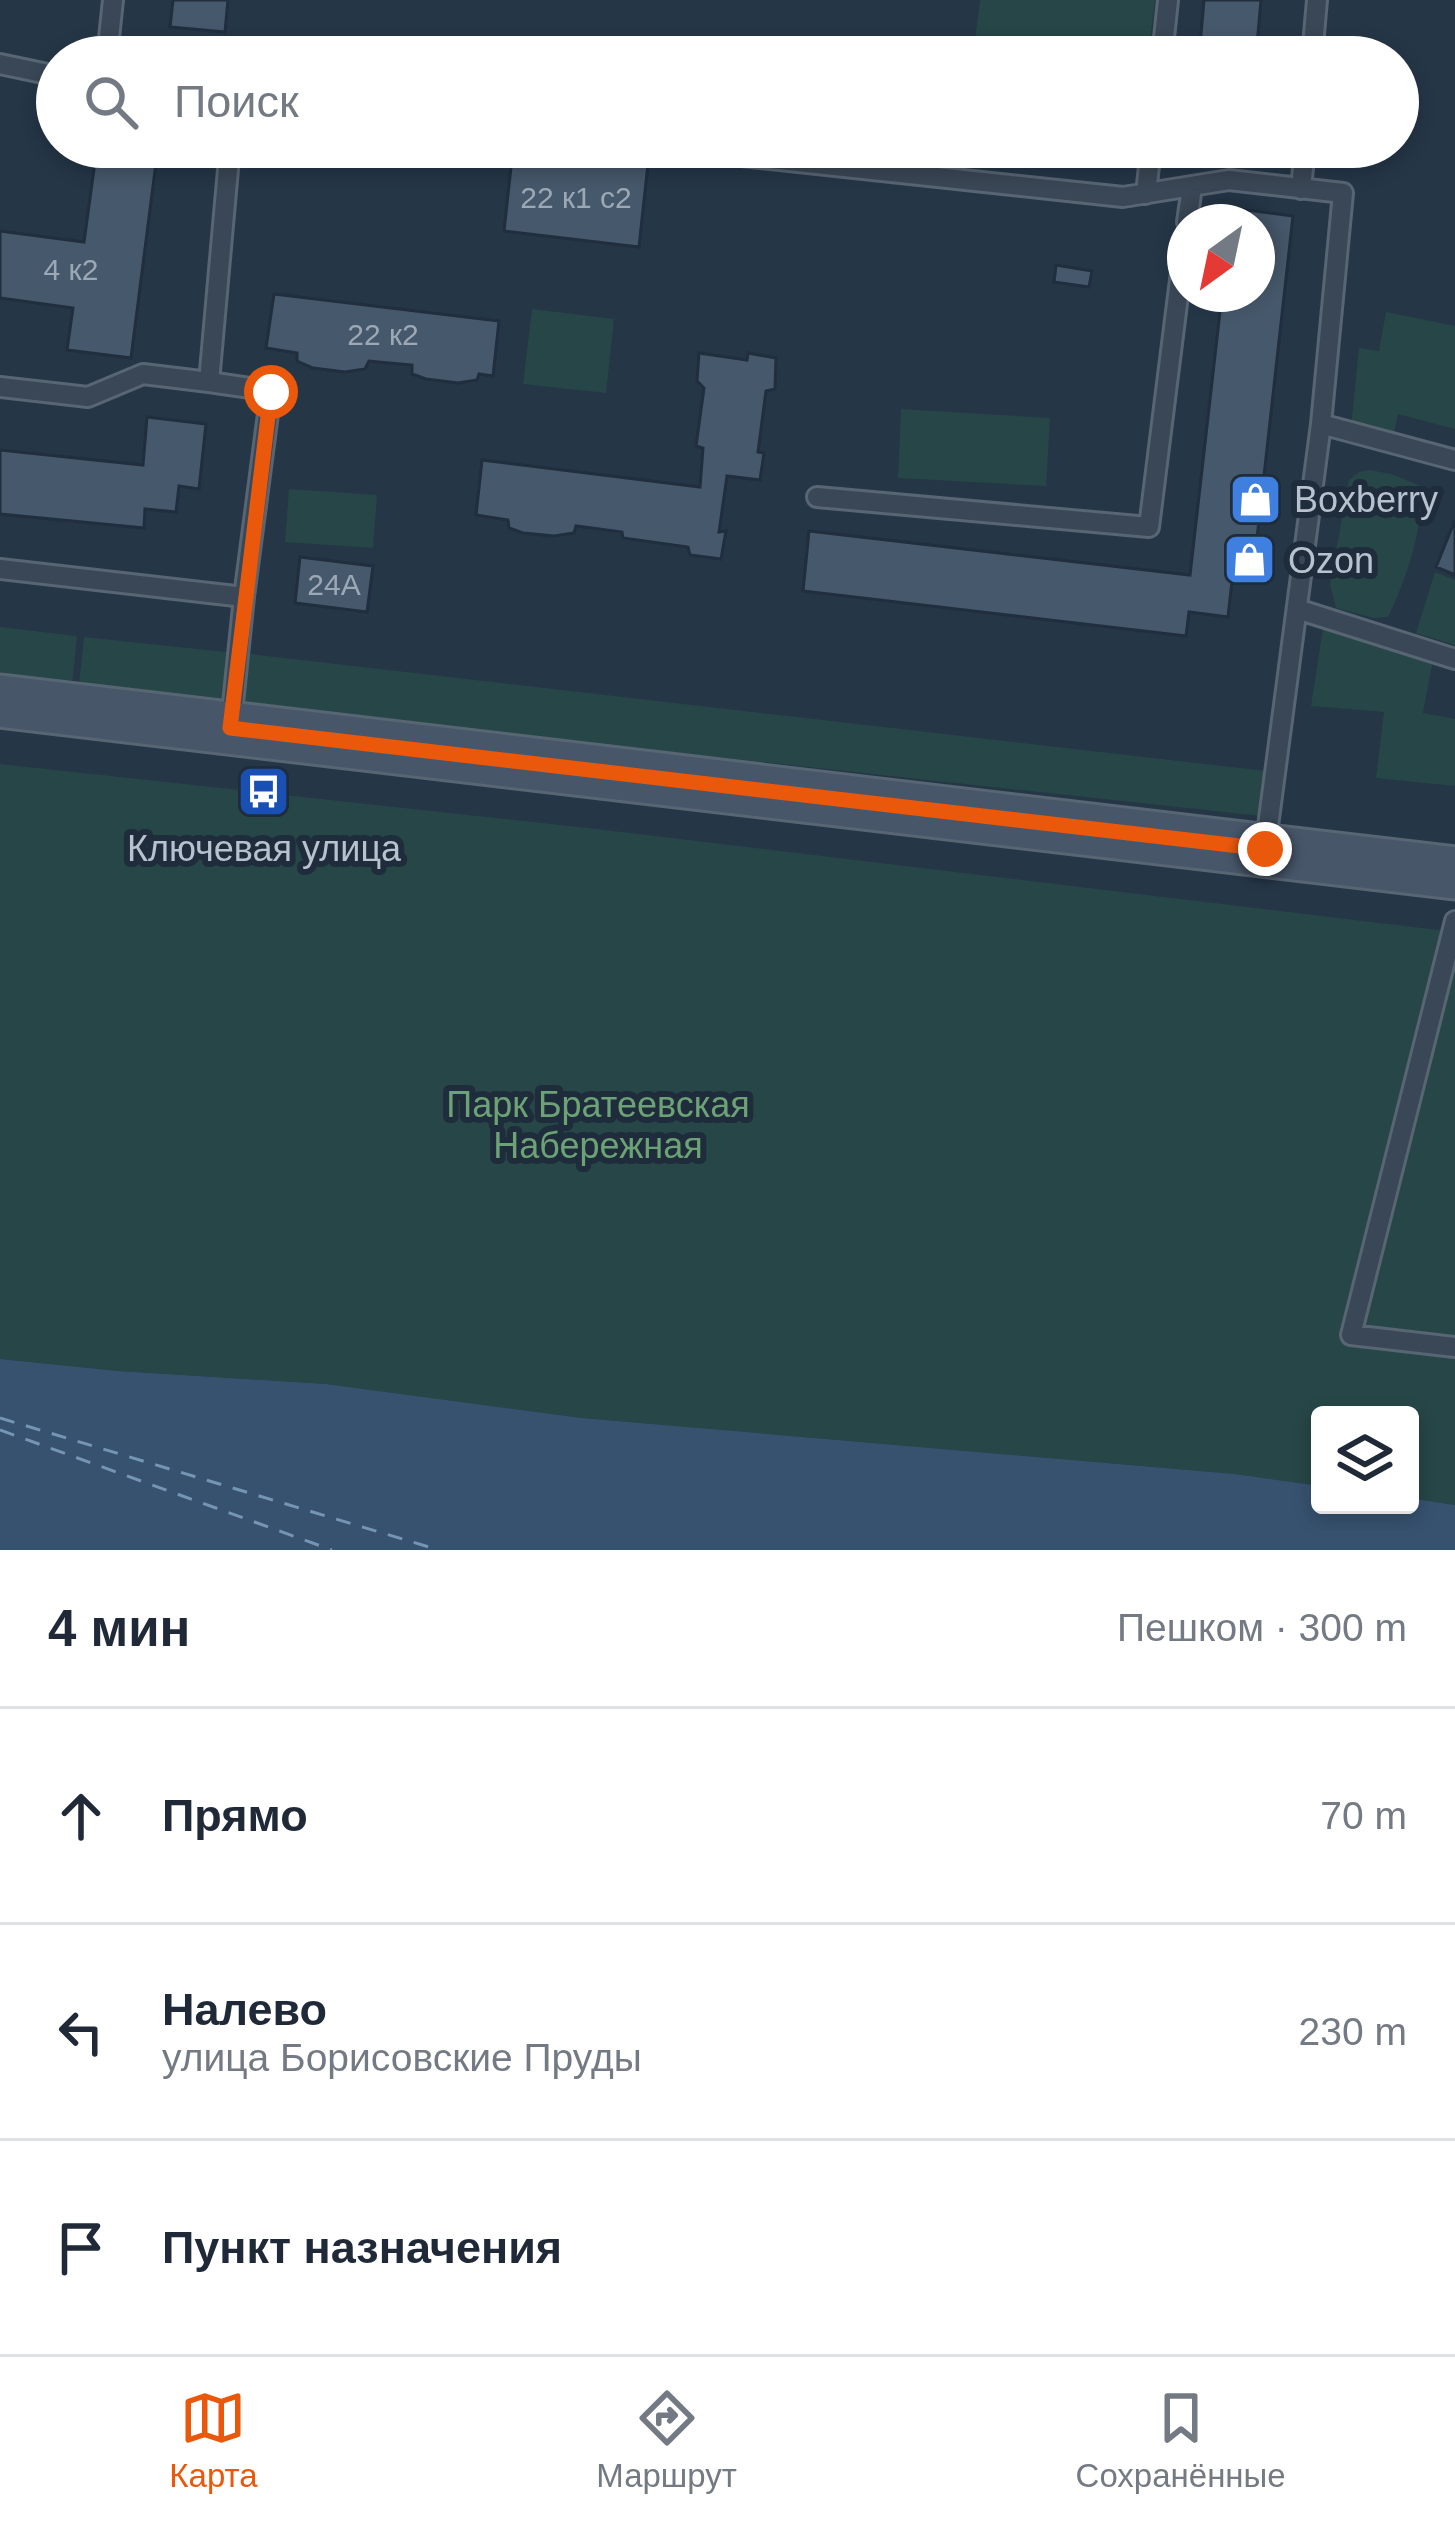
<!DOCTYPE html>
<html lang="ru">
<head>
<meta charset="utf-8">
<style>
	:root { --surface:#fff; --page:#f6f6f7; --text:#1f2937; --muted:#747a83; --line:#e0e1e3; --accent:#ea580c }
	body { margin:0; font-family:Helvetica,sans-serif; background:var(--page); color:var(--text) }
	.controls { position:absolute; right:36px; bottom:36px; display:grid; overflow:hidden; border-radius:12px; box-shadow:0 6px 18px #0003 }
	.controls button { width:108px; height:108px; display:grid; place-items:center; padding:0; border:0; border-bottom:3px solid var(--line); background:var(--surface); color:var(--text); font:60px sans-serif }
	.compass { position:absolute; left:1167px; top:204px; width:108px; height:108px; border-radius:50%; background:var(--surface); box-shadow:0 6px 18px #0003; rotate:213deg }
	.stop { position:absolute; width:36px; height:36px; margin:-27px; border:9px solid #ea580c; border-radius:50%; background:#fff }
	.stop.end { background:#ea580c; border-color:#fff; box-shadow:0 3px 12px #0008 }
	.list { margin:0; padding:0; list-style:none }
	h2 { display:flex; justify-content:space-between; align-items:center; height:156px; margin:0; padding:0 48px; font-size:51px }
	h2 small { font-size:39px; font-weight:400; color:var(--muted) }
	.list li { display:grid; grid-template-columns:78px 1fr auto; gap:36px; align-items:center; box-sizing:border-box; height:216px; padding:0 48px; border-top:3px solid var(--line) }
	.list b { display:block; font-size:45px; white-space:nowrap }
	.list p { margin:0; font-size:39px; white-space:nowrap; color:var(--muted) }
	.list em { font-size:39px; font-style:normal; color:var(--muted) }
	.icon { flex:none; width:66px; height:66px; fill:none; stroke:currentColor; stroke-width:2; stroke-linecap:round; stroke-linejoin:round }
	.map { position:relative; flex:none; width:1455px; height:1550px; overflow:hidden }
	.search { position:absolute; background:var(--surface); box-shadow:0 6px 18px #0003; left:36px; right:36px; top:36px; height:132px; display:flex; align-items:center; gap:30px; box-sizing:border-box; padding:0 42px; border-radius:66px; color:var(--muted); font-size:45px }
	.sheet { height:804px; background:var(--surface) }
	nav { display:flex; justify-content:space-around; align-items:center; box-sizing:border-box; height:168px; border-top:3px solid var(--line); background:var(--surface); font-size:33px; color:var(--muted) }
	nav a { display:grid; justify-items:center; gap:6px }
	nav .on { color:var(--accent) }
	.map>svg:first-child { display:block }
	.green { fill:#274647 }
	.water { fill:#37526f }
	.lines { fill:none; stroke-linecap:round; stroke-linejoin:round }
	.ferry { stroke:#7595b5; stroke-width:3; stroke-dasharray:15 12; stroke-linecap:butt }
	.building { fill:#46586b; stroke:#202e3d; stroke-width:3 }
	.lane-casing { stroke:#586573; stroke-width:24 }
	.secondary-casing { stroke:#586573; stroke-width:57 }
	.lane { stroke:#3a4756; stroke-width:18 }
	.secondary { stroke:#475669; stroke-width:51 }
	.route { stroke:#ea580c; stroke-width:15 }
	.labels { text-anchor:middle; stroke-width:12; stroke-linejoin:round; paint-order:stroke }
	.number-label { font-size:30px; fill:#9ca8b6 }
	.poi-label { font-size:36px; fill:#b8c2cf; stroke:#1e2c3b; text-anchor:start }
	.park-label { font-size:36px; fill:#6ca275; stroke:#1e2c3b }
</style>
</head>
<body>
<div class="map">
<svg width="1455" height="1550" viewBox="0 0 1455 1550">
	<rect width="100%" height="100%" fill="#253647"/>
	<path class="green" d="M 980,0 L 1155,0 L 1148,57 L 973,57 Z
		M 532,309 L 614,319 L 606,393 L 523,384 Z
		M 1386,312 L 1455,326 L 1455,429 L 1398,414 L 1393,438 L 1351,428 L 1359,348 L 1379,351 Z
		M 901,409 L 1050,418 L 1046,486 L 898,478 Z
		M 1369,470 L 1392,474 L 1423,487 C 1422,530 1407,578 1388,617 L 1374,618 L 1336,608 L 1330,584 L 1349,480 L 1359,472 Z
		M 289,489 L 377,495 L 373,548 L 285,542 Z
		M 1435,572 L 1455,580 L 1455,645 L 1416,633 Z
		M 0,627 L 77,636 L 72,685 L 0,677 Z
		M 1323,628 L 1433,660 L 1423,713 L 1455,719 L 1455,786 L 1376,778 L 1384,712 L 1311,706 Z
		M 84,637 L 235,653 L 228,701 L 79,685 Z
		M 242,653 L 1266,771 L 1261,816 L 234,705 Z
		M 0,764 L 588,828 L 1455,932 L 1455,1505 L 1410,1498 L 1410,1415 L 1320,1415 L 1320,1486 L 1235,1474 L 582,1418 L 326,1384 L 118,1371 L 0,1359 Z"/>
	<path class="water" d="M 0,1359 L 118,1371 L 326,1384 L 582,1418 L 1235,1474 L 1320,1486 L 1320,1505 L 1410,1505 L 1410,1498 L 1455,1505 L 1455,1550 L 0,1550 Z"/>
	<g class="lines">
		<path class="ferry" d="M 0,1418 L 439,1550
			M 0,1430 L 332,1550"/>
	</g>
	<path class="building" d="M 173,0 L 228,0 L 225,32 L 170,27 Z
		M 1204,0 L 1261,0 L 1256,57 L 1199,57 Z
		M 97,147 L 157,155 L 131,358 L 67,350 L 73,308 L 0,298 L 0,231 L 84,242 Z
		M 513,149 L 648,164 L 639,247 L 504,231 Z
		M 1232,208 L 1293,216 L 1252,583 L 1232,581 L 1228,617 L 1189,612 L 1186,636 L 803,591 L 809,531 L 1190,575 L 1222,294 L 1257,294 L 1257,222 L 1230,222 Z
		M 1056,265 L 1092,271 L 1089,287 L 1054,282 Z
		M 274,294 L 499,321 L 493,376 L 479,374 L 477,380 L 458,383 L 426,379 L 412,374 L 412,365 L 369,361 L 365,369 L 345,372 L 313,368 L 297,361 L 297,353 L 266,348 Z
		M 699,353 L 747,360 L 748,353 L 776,358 L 775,389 L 766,391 L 758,452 L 764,453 L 760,480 L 727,476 L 719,532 L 726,531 L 721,559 L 690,555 L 688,547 L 623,538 L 622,532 L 576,526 L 574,533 L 554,536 L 523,533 L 509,528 L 508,520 L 476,515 L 482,460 L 700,487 L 703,448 L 696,446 L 704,388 L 697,381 Z
		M 147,417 L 206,424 L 199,489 L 179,486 L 176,512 L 145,509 L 144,528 L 0,514 L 0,450 L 143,465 Z
		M 1455,520 L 1455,575 L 1436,567 Z
		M 300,557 L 373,566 L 367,612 L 295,603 Z"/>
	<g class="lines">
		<defs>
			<path id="lane" d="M 107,57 L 113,0
				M 1162,57 L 1168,0
				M 1312,57 L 1317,0
				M 0,64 L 57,76
				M 230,147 L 209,382 L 271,391 L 244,597
				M 658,147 L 1123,197 L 1229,180 L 1343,193 L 1321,424
				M 1301,189 L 1305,147
				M 1146,194 L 1151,147
				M 1187,222 L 1192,187
				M 0,387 L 88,397 L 143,374 L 209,382
				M 817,497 L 1149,527 L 1185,240
				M 0,569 L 244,597 L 231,723
				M 1297,609 L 1455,659
				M 1265,849 L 1321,424 L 1455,460
				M 1455,921 L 1351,1335 L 1455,1347"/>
			<path id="secondary" d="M 0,701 L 1455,873"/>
		</defs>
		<use href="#lane" class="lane-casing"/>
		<use href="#secondary" class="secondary-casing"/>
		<use href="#lane" class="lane"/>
		<use href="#secondary" class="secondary"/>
	</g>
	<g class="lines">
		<path class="route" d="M 271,392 L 230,728 L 1265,849"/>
	</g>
	<defs>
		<symbol id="shop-square" viewBox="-11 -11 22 22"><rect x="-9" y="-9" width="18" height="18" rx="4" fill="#3f7fe0" stroke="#1e2c3b"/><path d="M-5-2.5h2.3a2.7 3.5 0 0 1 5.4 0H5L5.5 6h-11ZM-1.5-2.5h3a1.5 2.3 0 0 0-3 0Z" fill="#fff"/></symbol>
		<symbol id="bus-square" viewBox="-11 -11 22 22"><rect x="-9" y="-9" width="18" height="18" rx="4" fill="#1a4fb4" stroke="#1e2c3b"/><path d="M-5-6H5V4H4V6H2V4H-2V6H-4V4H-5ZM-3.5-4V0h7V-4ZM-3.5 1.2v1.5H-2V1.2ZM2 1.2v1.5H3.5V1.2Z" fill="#fff"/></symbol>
	</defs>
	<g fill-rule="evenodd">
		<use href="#shop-square" x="1226" y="470" width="59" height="59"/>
		<use href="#shop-square" x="1220" y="530" width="59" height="59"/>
		<use href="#bus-square" x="234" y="762" width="59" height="59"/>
	</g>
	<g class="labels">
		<g class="number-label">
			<text x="576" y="208">22 к1 с2</text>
			<text x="71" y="280">4 к2</text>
			<text x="383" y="345">22 к2</text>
			<text x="334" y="595">24А</text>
		</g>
		<g class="poi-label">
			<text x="1294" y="512">Boxberry</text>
			<text x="1288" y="573">Ozon</text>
			<text x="264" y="861" text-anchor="middle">Ключевая улица</text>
		</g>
		<g class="park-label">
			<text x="598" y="1117">Парк Братеевская<tspan x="598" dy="41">Набережная</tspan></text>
		</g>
	</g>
</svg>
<div class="controls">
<button><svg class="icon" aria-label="layers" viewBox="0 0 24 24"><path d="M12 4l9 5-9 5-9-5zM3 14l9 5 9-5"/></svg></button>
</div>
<svg class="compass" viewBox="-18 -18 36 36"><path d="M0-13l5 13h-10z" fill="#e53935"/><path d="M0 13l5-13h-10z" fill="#747a83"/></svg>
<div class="stop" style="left:271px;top:392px"></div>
<div class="stop end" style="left:1265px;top:849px"></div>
<div class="search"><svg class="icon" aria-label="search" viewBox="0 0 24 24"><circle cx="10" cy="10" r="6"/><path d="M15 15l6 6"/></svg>Поиск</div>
</div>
<section class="sheet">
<h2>4 мин<small>Пешком · 300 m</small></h2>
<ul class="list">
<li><svg class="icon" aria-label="ahead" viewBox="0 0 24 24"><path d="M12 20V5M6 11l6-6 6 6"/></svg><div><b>Прямо</b></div><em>70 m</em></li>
<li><svg class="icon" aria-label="left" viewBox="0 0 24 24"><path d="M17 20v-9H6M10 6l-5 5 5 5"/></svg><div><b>Налево</b><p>улица Борисовские Пруды</p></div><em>230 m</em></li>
<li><svg class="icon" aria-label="arrive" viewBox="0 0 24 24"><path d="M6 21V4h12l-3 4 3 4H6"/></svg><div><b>Пункт назначения</b></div></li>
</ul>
</section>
<nav>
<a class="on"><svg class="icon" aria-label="map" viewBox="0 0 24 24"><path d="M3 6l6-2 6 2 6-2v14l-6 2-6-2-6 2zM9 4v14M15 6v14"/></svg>Карта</a>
<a><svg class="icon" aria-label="directions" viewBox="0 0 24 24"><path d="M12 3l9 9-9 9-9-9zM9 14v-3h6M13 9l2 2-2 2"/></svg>Маршрут</a>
<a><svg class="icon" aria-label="saved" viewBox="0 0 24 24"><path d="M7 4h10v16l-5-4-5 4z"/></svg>Сохранённые</a>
</nav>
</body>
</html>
